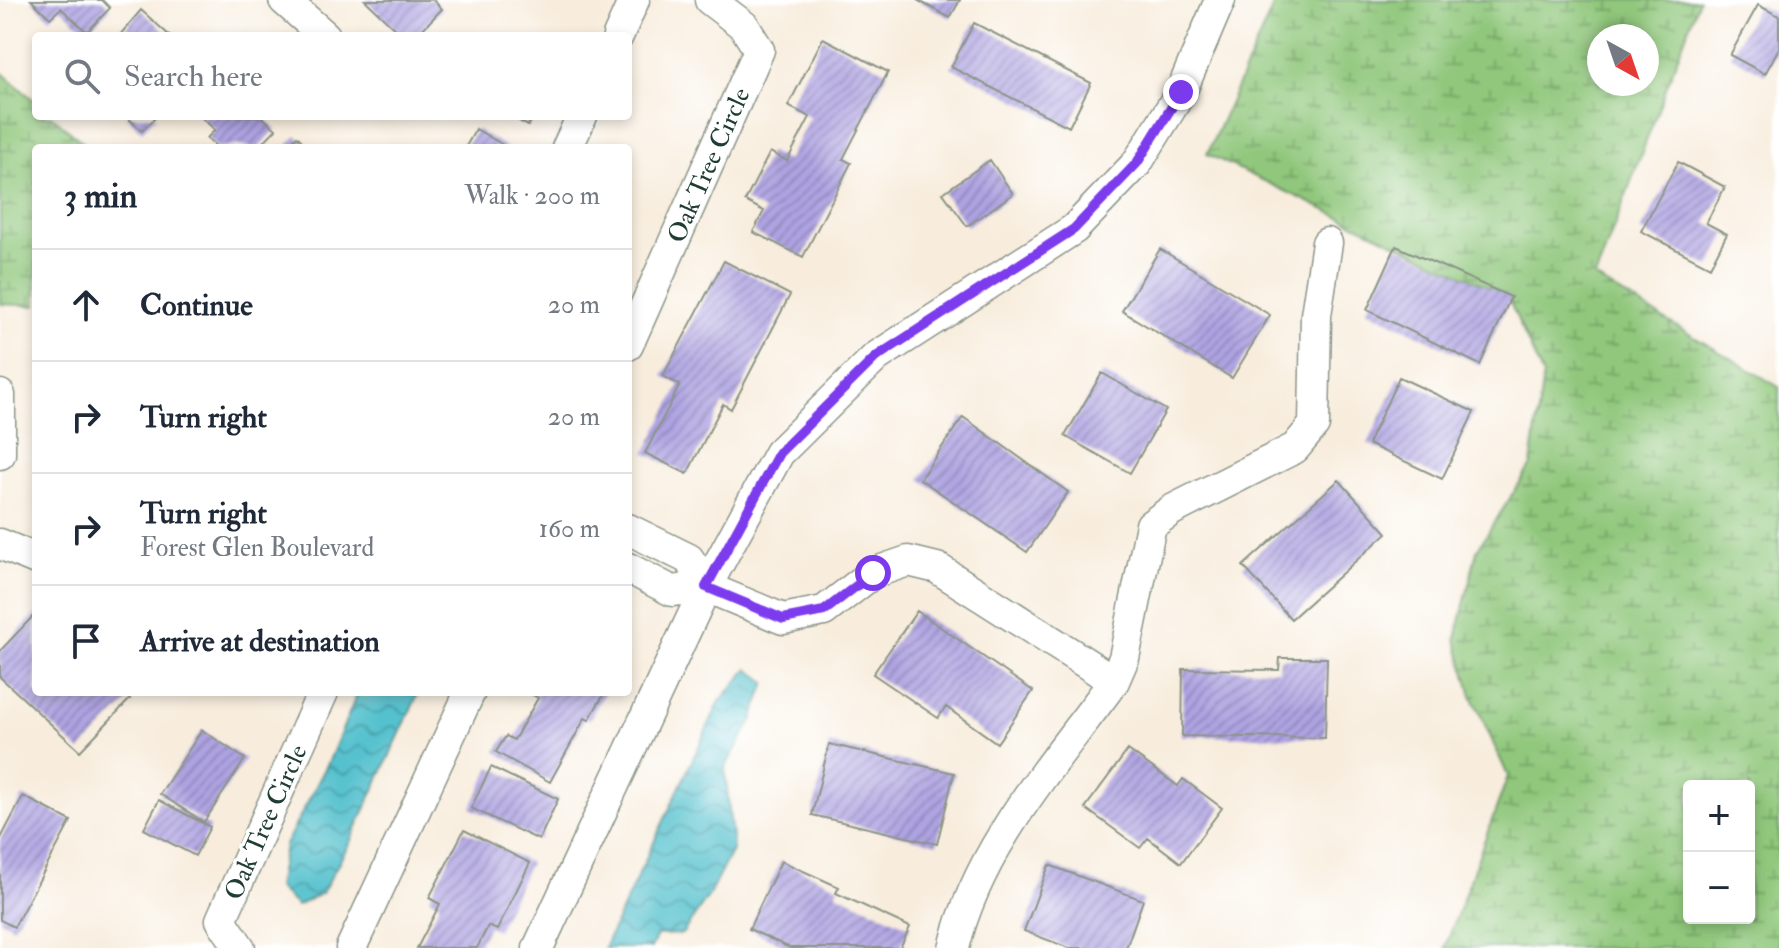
<!DOCTYPE html>
<html lang="en">
<head>
<meta charset="utf-8">
<style>
	:root { --surface:#fff; --page:#f2f2f3; --text:#1f2937; --muted:#747a83; --line:#e0e1e3 }
	body { margin:0; font-family:"IM FELL Double Pica",serif; background:var(--page); color:var(--text) }
	.controls { position:absolute; right:24px; bottom:24px; display:grid; overflow:hidden; border-radius:8px; box-shadow:0 4px 12px #0003 }
	.controls button { width:72px; height:72px; display:grid; place-items:center; padding:0; border:0; border-bottom:2px solid var(--line); background:var(--surface); color:var(--text); font:40px sans-serif }
	.compass { position:absolute; left:1587px; top:24px; width:72px; height:72px; border-radius:50%; background:var(--surface); box-shadow:0 4px 12px #0003; rotate:140deg }
	.stop { position:absolute; width:24px; height:24px; margin:-18px; border:6px solid #7c3aed; border-radius:50%; background:#fff }
	.stop.end { background:#7c3aed; border-color:#fff; box-shadow:0 2px 8px #0008 }
	.list { margin:0; padding:0; list-style:none }
	h2 { display:flex; justify-content:space-between; align-items:center; height:104px; margin:0; padding:0 32px; font-size:34px }
	h2 small { font-size:26px; font-weight:400; color:var(--muted) }
	.list li { display:grid; grid-template-columns:52px 1fr auto; gap:24px; align-items:center; box-sizing:border-box; height:112px; padding:0 32px; border-top:2px solid var(--line) }
	.list b { display:block; font-size:30px; white-space:nowrap }
	.list p { margin:0; font-size:26px; white-space:nowrap; color:var(--muted) }
	.list em { font-size:26px; font-style:normal; color:var(--muted) }
	.icon { flex:none; width:44px; height:44px; fill:none; stroke:currentColor; stroke-width:2; stroke-linecap:round; stroke-linejoin:round }
	.map { position:relative; flex:none; width:1779px; height:948px; overflow:hidden }
	.search { position:absolute; background:var(--surface); box-shadow:0 4px 12px #0003; left:32px; top:32px; width:600px; height:88px; display:flex; align-items:center; gap:20px; box-sizing:border-box; padding:0 28px; border-radius:8px; color:var(--muted); font-size:30px }
	.panel { position:absolute; background:var(--surface); box-shadow:0 4px 12px #0003; left:32px; top:144px; width:600px; height:552px; border-radius:8px }
	.map>svg:first-child { display:block }
	.wetland { fill:url(#wetland-marsh); stroke:#588258; stroke-width:2; fill-rule:evenodd }
	.water { fill:url(#water-waves); stroke:#3a7f81; stroke-width:2 }
	.building { fill:url(#building-hatch) }
	.lines { fill:none; stroke-linecap:round; stroke-linejoin:round }
	.minor-casing { stroke:#8c9588; stroke-width:33 }
	.minor { stroke:#fff; stroke-width:30 }
	.route { stroke:#7c3aed; stroke-width:10 }
	.labels { text-anchor:middle; stroke-width:7; stroke-linejoin:round; paint-order:stroke }
	.street-label { font-size:26px; fill:#1f3d34; stroke:#fff }
</style>
</head>
<body>
<div class="map">
<svg width="1779" height="948" viewBox="0 0 1779 948">
	<defs>
		<pattern id="wetland-marsh" width="20" height="14" patternUnits="userSpaceOnUse" patternTransform="scale(2)"><rect width="20" height="14" fill="#90c77b"/><path d="M1 5h8M5 5V1M11 12h8M15 12V8" fill="none" stroke="#75a366"/></pattern>
		<pattern id="water-waves" width="16" height="10" patternUnits="userSpaceOnUse" patternTransform="scale(2)"><rect width="16" height="10" fill="#54c1ce"/><path d="M0 5q4-4 8 0t8 0" fill="none" stroke="#459ea8"/></pattern>
		<pattern id="building-hatch" width="6" height="6" patternUnits="userSpaceOnUse" patternTransform="scale(2)"><rect width="6" height="6" fill="#afa3e2"/><path d="M-1 1l2-2M0 6l6-6M5 7l2-2" fill="none" stroke="#8e86b8"/></pattern>
	</defs>
	<rect width="100%" height="100%" fill="#fff"/>
	<filter id="ink" filterUnits="userSpaceOnUse"><feTurbulence type="fractalNoise" baseFrequency=".0125" numOctaves="2"/><feDisplacementMap in="SourceGraphic" scale="16" xChannelSelector="R" yChannelSelector="G"/><feConvolveMatrix kernelMatrix="1 2 1 2 8 2 1 2 1" color-interpolation-filters="sRGB"/></filter>
	<filter id="wash" filterUnits="userSpaceOnUse"><feTurbulence type="fractalNoise" baseFrequency=".006" numOctaves="4" result="noise"/><feDisplacementMap in="SourceGraphic" scale="32" xChannelSelector="R" yChannelSelector="G"/><feGaussianBlur stdDeviation="1.8" result="paint"/><feColorMatrix in="noise" values="0 0 0 0 0 0 0 0 0 0 0 0 0 0 0 0 0 1.4 0 .05"/><feComposite in="paint" operator="in"/></filter>
	<g filter="url(#wash)">
		<rect width="100%" height="100%" fill="#f8eddd"/>
		<path class="wetland" d="M 1276,0 L 1699,0 L 1595,278 L 1779,387 L 1779,948 L 1445,948 L 1508,776 L 1472,696 L 1456,639 L 1477,550 L 1531,465 L 1543,376 L 1507,296 L 1207,154 ZM 1599,36 L 1647,36 L 1647,84 L 1599,84 ZM 1689,786 L 1749,786 L 1749,918 L 1689,918 Z
			M 0,71 L 36,102 L 36,116 L 52,116 L 89,148 L 36,148 L 36,306 L 0,304 Z"/>
		<path class="water" d="M 748,669 L 766,682 L 752,721 L 725,768 L 733,848 L 709,895 L 682,934 L 657,935 L 651,948 L 604,948 L 720,701 Z
			M 358,692 L 419,692 L 350,842 L 322,893 L 297,906 L 277,887 L 285,845 L 329,761 Z"/>
		<g id="blocks">
			<path class="building" d="M 31,0 L 102,0 L 110,8 L 87,32 L 61,8 L 50,18 Z
				M 365,0 L 433,0 L 442,9 L 416,36 L 403,36 Z
				M 917,0 L 960,0 L 950,18 Z
				M 1758,5 L 1779,16 L 1779,48 L 1765,74 L 1730,55 Z
				M 141,10 L 170,36 L 119,36 Z
				M 974,23 L 1091,83 L 1069,127 L 951,67 Z
				M 823,38 L 888,72 L 843,159 L 851,163 L 803,257 L 753,232 L 764,211 L 745,201 L 770,152 L 787,161 L 810,117 L 788,106 Z
				M 126,116 L 157,116 L 142,131 Z
				M 200,116 L 261,116 L 276,129 L 258,148 L 235,145 L 218,148 L 207,138 L 215,130 Z
				M 510,116 L 534,116 L 528,126 Z
				M 476,129 L 508,148 L 465,148 Z
				M 297,136 L 309,148 L 285,148 Z
				M 990,160 L 1013,194 L 967,226 L 943,193 Z
				M 1678,162 L 1725,187 L 1706,223 L 1727,234 L 1710,267 L 1641,231 Z
				M 1396,246 L 1511,297 L 1480,365 L 1367,310 Z
				M 1160,249 L 1270,315 L 1232,378 L 1122,311 Z
				M 724,261 L 790,295 L 731,409 L 723,404 L 687,474 L 645,453 L 680,385 L 663,376 Z
				M 1102,373 L 1166,410 L 1130,473 L 1065,436 Z
				M 1399,377 L 1474,412 L 1442,479 L 1368,444 Z
				M 963,417 L 1068,492 L 1027,552 L 920,479 Z
				M 1339,480 L 1387,533 L 1291,619 L 1243,566 Z
				M 917,611 L 1033,691 L 997,743 L 946,707 L 938,718 L 873,674 Z
				M 36,613 L 36,692 L 122,692 L 130,699 L 80,751 L 0,677 L 0,651 Z
				M 1280,658 L 1327,658 L 1325,738 L 1182,736 L 1183,669 L 1279,670 Z
				M 528,692 L 605,692 L 589,720 L 585,718 L 550,782 L 496,752 L 506,736 L 514,740 L 538,698 Z
				M 202,730 L 245,759 L 204,822 L 160,794 Z
				M 829,744 L 954,773 L 937,844 L 812,815 Z
				M 1128,750 L 1178,786 L 1183,779 L 1222,808 L 1181,863 L 1148,838 L 1140,848 L 1085,808 Z
				M 491,767 L 558,799 L 539,840 L 471,808 Z
				M 23,796 L 71,821 L 14,927 L 0,920 L 0,840 Z
				M 159,800 L 210,827 L 195,856 L 144,829 Z
				M 464,830 L 530,863 L 497,930 L 488,926 L 477,948 L 417,948 L 440,904 L 429,898 Z
				M 781,861 L 839,887 L 836,893 L 910,927 L 900,948 L 790,948 L 749,929 Z
				M 1049,865 L 1143,900 L 1126,948 L 1069,948 L 1024,931 Z"/>
		</g>
	</g>
	<g filter="url(#ink)">
		<use href="#blocks" fill-opacity="0" stroke="#8c9588" stroke-width="2"/>
		<g class="lines">
			<defs>
				<path id="minor" d="M 284,0 L 325,36
					M 618,36 L 634,0
					M 567,148 L 582,116
					M 628,345 L 759,50 L 744,26 L 710,0
					M 0,395 L 0,454
					M 628,529 L 689,559 L 706,587
					M 0,544 L 36,559
					M 628,568 L 672,591 L 706,587 L 783,619 L 824,611 L 873,573 L 908,561 L 937,568 L 1114,681
					M 240,948 L 221,920 L 323,692
					M 351,948 L 470,692
					M 538,948 L 706,587 L 779,453 L 876,357 L 1074,229 L 1137,163 L 1181,92 L 1220,0
					M 954,948 C 978,847 1054,763 1114,681 L 1124,658 L 1151,525 L 1172,510 L 1295,448 L 1314,425 L 1316,315 L 1327,243"/>
			</defs>
			<use href="#minor" class="minor-casing"/>
			<use href="#minor" class="minor"/>
		</g>
	</g>
	<g class="lines" filter="url(#ink)">
		<path class="route" d="M 873,573 L 824,611 L 783,619 L 706,587 L 779,453 L 876,357 L 1074,229 L 1137,163 L 1181,92"/>
	</g>
	<g class="labels">
		<g class="street-label">
			<text transform="translate(708 165) rotate(-66)" y="9">Oak Tree Circle</text>
			<text transform="translate(265 822) rotate(-66)" y="9">Oak Tree Circle</text>
		</g>
	</g>
</svg>
<div class="controls">
<button>+</button>
<button>−</button>
</div>
<svg class="compass" viewBox="-18 -18 36 36"><path d="M0-13l5 13h-10z" fill="#e53935"/><path d="M0 13l5-13h-10z" fill="#747a83"/></svg>
<div class="stop" style="left:873px;top:573px"></div>
<div class="stop end" style="left:1181px;top:92px"></div>
<div class="search"><svg class="icon" aria-label="search" viewBox="0 0 24 24"><circle cx="10" cy="10" r="6"/><path d="M15 15l6 6"/></svg>Search here</div>
<section class="panel">
<h2>3 min<small>Walk · 200 m</small></h2>
<ul class="list">
<li><svg class="icon" aria-label="ahead" viewBox="0 0 24 24"><path d="M12 20V5M6 11l6-6 6 6"/></svg><div><b>Continue</b></div><em>20 m</em></li>
<li><svg class="icon" aria-label="right" viewBox="0 0 24 24"><path d="M7 20v-9h11M14 6l5 5-5 5"/></svg><div><b>Turn right</b></div><em>20 m</em></li>
<li><svg class="icon" aria-label="right" viewBox="0 0 24 24"><path d="M7 20v-9h11M14 6l5 5-5 5"/></svg><div><b>Turn right</b><p>Forest Glen Boulevard</p></div><em>160 m</em></li>
<li><svg class="icon" aria-label="arrive" viewBox="0 0 24 24"><path d="M6 21V4h12l-3 4 3 4H6"/></svg><div><b>Arrive at destination</b></div></li>
</ul>
</section>
</div>
</body>
</html>
